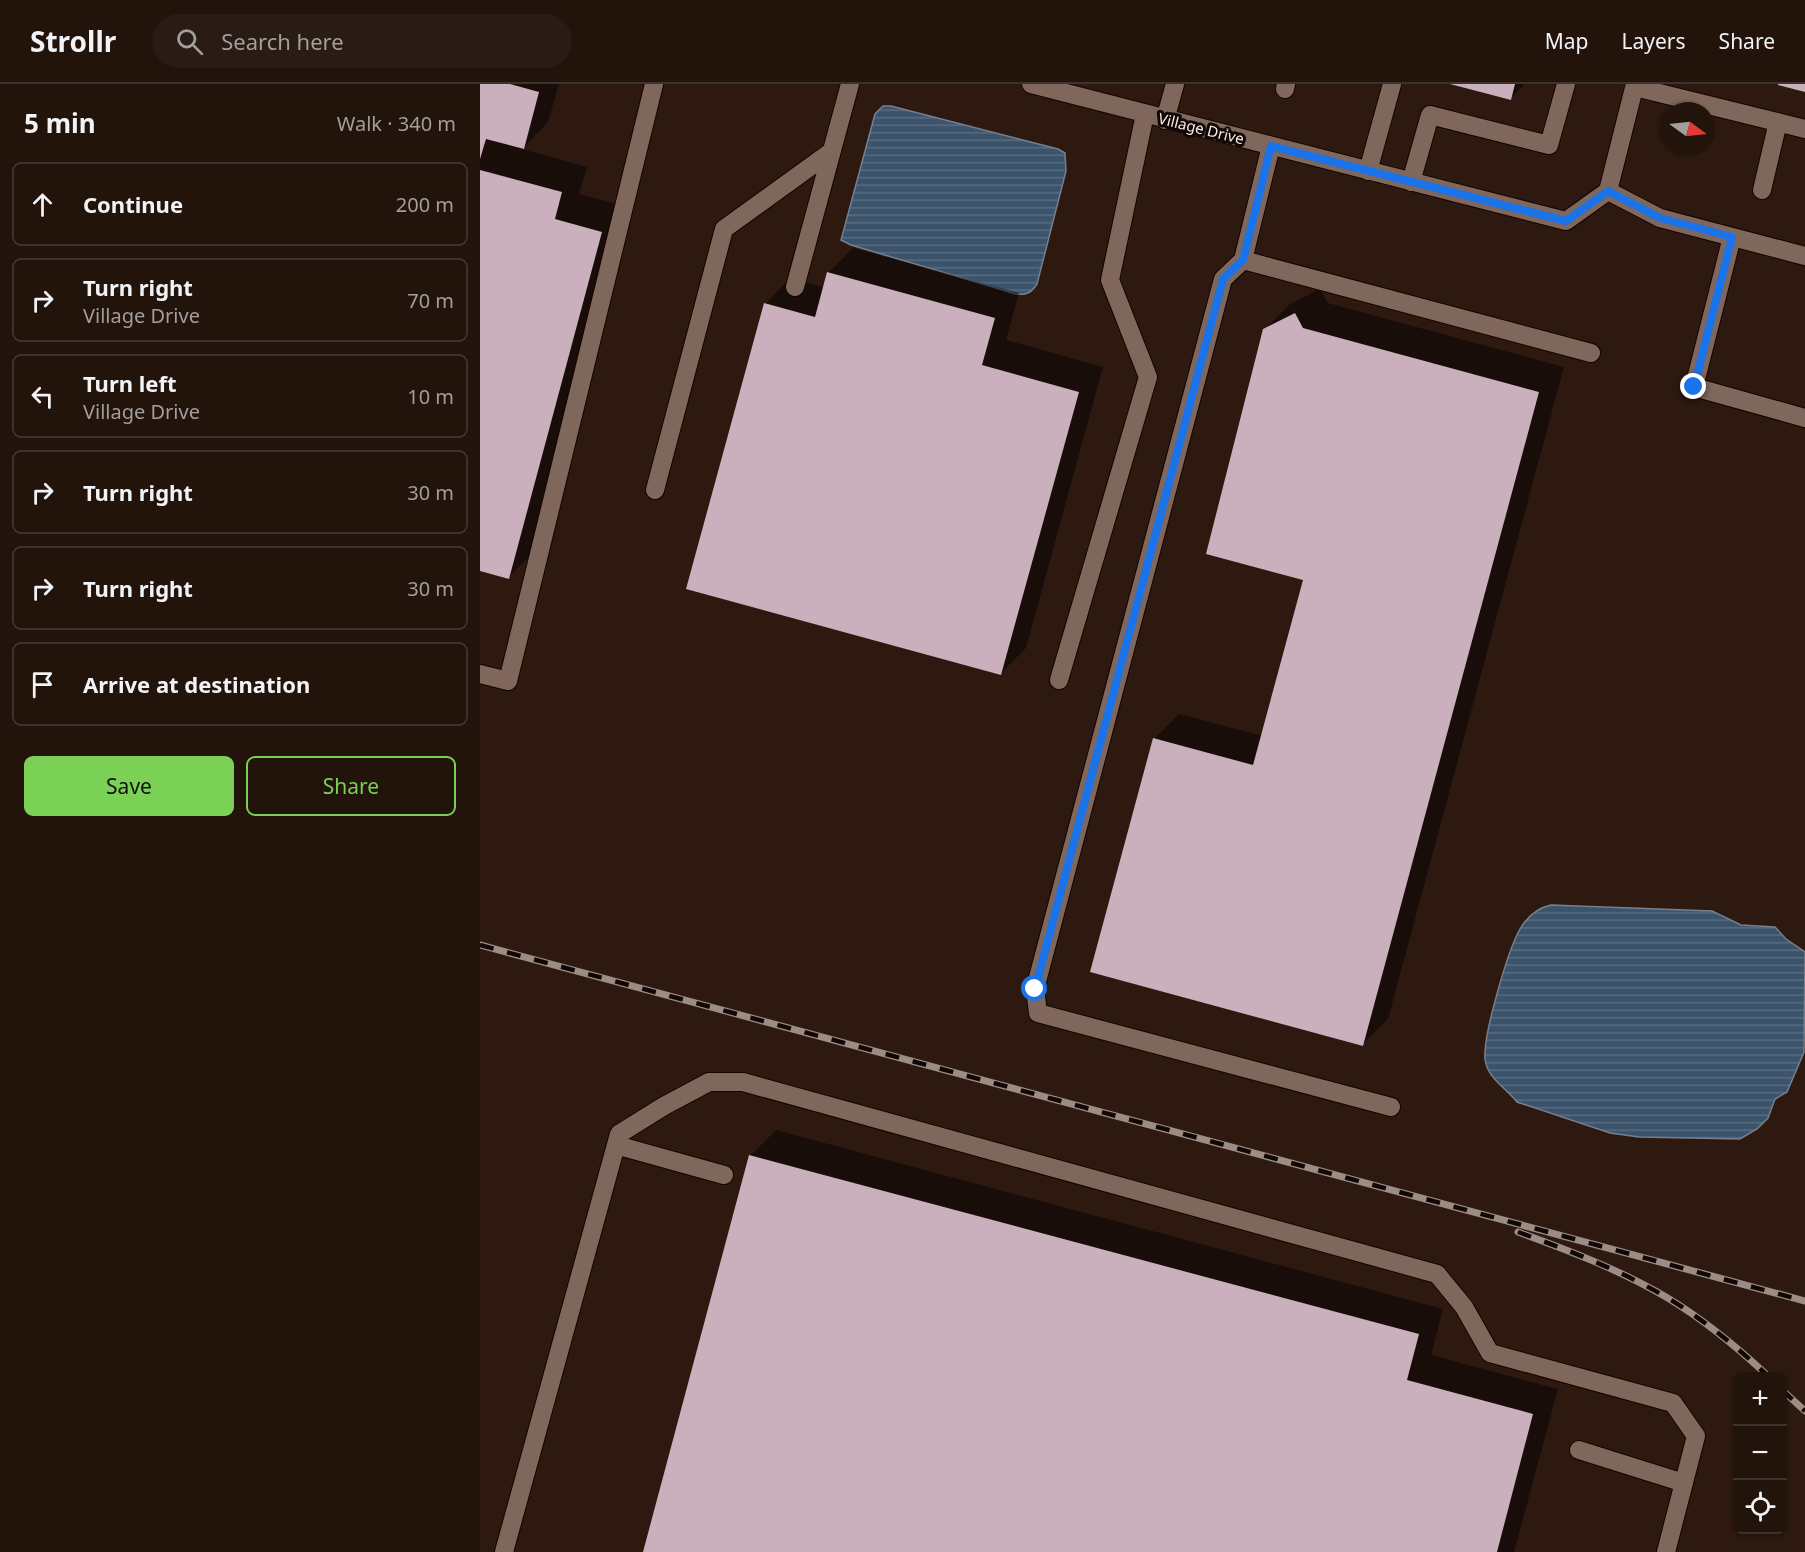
<!DOCTYPE html>
<html lang="en">
<head>
<meta charset="utf-8">
<style>
	:root { --surface:#22130b; --page:#2a1c14; --text:#f1f3f6; --muted:#a29e9d; --line:#3f322c; --accent:#7bd156 }
	body { margin:0; font-family:"Noto Sans",sans-serif; background:var(--page); color:var(--text) }
	.controls { position:absolute; right:18px; bottom:18px; display:grid; overflow:hidden; border-radius:9px; box-shadow:0 2px 4px #0004 }
	.controls button { width:54px; height:54px; display:grid; place-items:center; padding:0; border:0; border-bottom:2px solid var(--line); background:var(--surface); color:var(--text); font:30px sans-serif }
	.compass { position:absolute; left:1181px; top:18px; width:54px; height:54px; border-radius:50%; background:var(--surface); box-shadow:0 2px 4px #0004; rotate:105deg }
	.stop { position:absolute; width:18px; height:18px; margin:-14px; border:4px solid #1a73e8; border-radius:50%; background:#fff }
	.stop.end { background:#1a73e8; border-color:#fff; box-shadow:0 2px 6px #0008 }
	.list { margin:0; padding:0; list-style:none }
	h2 { display:flex; justify-content:space-between; align-items:center; height:78px; margin:0; padding:0 24px; font-size:26px }
	h2 small { font-size:20px; font-weight:400; color:var(--muted) }
	.list li { display:grid; grid-template-columns:39px 1fr auto; gap:18px; align-items:center; box-sizing:border-box; height:84px; margin:0 12px 12px; padding:0 12px; border:2px solid var(--line); border-radius:9px }
	.list b { display:block; font-size:22px; white-space:nowrap }
	.list p { margin:0; font-size:20px; white-space:nowrap; color:var(--muted) }
	.list em { font-size:20px; font-style:normal; color:var(--muted) }
	.actions { display:flex; gap:12px; padding:18px 24px }
	.actions a { flex:1; padding:14px 0; border:2px solid var(--accent); border-radius:9px; text-align:center; font-size:21px; color:var(--accent) }
	.actions .main { background:var(--accent); color:#111 }
	.icon { flex:none; width:33px; height:33px; fill:none; stroke:currentColor; stroke-width:2; stroke-linecap:round; stroke-linejoin:round }
	.map { position:relative; flex:none; width:1325px; height:1468px; overflow:hidden }
	header { display:flex; align-items:center; gap:36px; box-sizing:border-box; height:84px; padding:0 30px; background:var(--surface); border-bottom:2px solid var(--line) }
	header strong { font-size:28px }
	nav { display:flex; gap:33px; margin-inline-start:auto; font-size:21px }
	.search { width:420px; height:54px; background:var(--page); display:flex; align-items:center; gap:15px; box-sizing:border-box; padding:0 21px; border-radius:33px; color:var(--muted); font-size:22px }
	main { display:flex }
	aside { flex:1; background:var(--surface) }
	.map>svg:first-child { display:block }
	.water { fill:url(#water-rules); stroke:#748090; stroke-width:1.5 }
	.shadow { fill:#0007 }
	.building { fill:#caafbc }
	.lines { fill:none; stroke-linecap:round; stroke-linejoin:round }
	.minor-casing { stroke:#140400; stroke-width:20 }
	.minor { stroke:#7f675b; stroke-width:18 }
	.rail-casing { stroke:#9d8c84; stroke-width:7 }
	.rail { stroke:#0f0704; stroke-width:4.5; stroke-dasharray:14; stroke-linecap:butt }
	.route { stroke:#1a73e8; stroke-width:8 }
	.labels { text-anchor:middle; stroke-width:6; stroke-linejoin:round; paint-order:stroke }
	.street-label { font-size:15px; fill:#f8e9e3; stroke:#0f0704 }
</style>
</head>
<body>
<header>
<strong>Strollr</strong>
<div class="search"><svg class="icon" aria-label="search" viewBox="0 0 24 24"><circle cx="10" cy="10" r="6"/><path d="M15 15l6 6"/></svg>Search here</div>
<nav><a>Map</a><a>Layers</a><a>Share</a></nav>
</header>
<main>
<aside>
<h2>5 min<small>Walk · 340 m</small></h2>
<ul class="list">
<li><svg class="icon" aria-label="ahead" viewBox="0 0 24 24"><path d="M12 20V5M6 11l6-6 6 6"/></svg><div><b>Continue</b></div><em>200 m</em></li>
<li><svg class="icon" aria-label="right" viewBox="0 0 24 24"><path d="M7 20v-9h11M14 6l5 5-5 5"/></svg><div><b>Turn right</b><p>Village Drive</p></div><em>70 m</em></li>
<li><svg class="icon" aria-label="left" viewBox="0 0 24 24"><path d="M17 20v-9H6M10 6l-5 5 5 5"/></svg><div><b>Turn left</b><p>Village Drive</p></div><em>10 m</em></li>
<li><svg class="icon" aria-label="right" viewBox="0 0 24 24"><path d="M7 20v-9h11M14 6l5 5-5 5"/></svg><div><b>Turn right</b></div><em>30 m</em></li>
<li><svg class="icon" aria-label="right" viewBox="0 0 24 24"><path d="M7 20v-9h11M14 6l5 5-5 5"/></svg><div><b>Turn right</b></div><em>30 m</em></li>
<li><svg class="icon" aria-label="arrive" viewBox="0 0 24 24"><path d="M6 21V4h12l-3 4 3 4H6"/></svg><div><b>Arrive at destination</b></div></li>
</ul>
<div class="actions"><a class="main">Save</a><a>Share</a></div>
</aside>
<div class="map">
<svg width="1325" height="1468" viewBox="0 0 1325 1468">
	<defs>
		<pattern id="water-rules" width="6" height="5" patternUnits="userSpaceOnUse" patternTransform="scale(1.5)"><rect width="6" height="5" fill="#3c536c"/><path d="M0 2.5h6" fill="none" stroke="#596c81"/></pattern>
	</defs>
	<rect width="100%" height="100%" fill="#2d190f"/>
	<path class="water" d="M 403,22 L 411,22 L 578,65 L 585,69 L 586,87 L 557,200 C 551,209 547,211 536,210 L 371,161 L 361,156 L 395,30 Z
		M 1071,821 L 1232,827 L 1261,841 L 1295,843 L 1306,855 L 1325,868 L 1324,968 L 1307,1008 L 1295,1015 L 1288,1034 L 1277,1045 L 1260,1055 L 1159,1053 L 1130,1049 L 1037,1018 C 1026,1004 1007,994 1005,975 C 1003,951 1028,866 1040,845 C 1047,833 1057,824 1071,821 Z"/>
	<path class="shadow" d="M 0,0 L 79,0 L 68,38 L 42,65 L 107,83 L 99,110 L 147,123 L 54,468 L 29,493 L 0,486 Z
		M 973,0 L 1045,0 L 1031,14 Z
		M 373,164 L 539,209 L 526,256 L 623,283 L 546,564 L 521,589 L 285,220 L 310,194 L 344,203 L 348,189 Z
		M 840,205 L 848,219 L 1084,283 L 908,935 L 883,960 L 674,655 L 699,630 L 783,652 L 825,495 L 785,245 L 810,220 Z
		M 296,1046 L 963,1225 L 951,1271 L 1078,1305 L 1034,1468 L 164,1468 L 270,1072 Z"/>
	<path class="building" d="M 0,0 L 30,0 L 59,8 L 44,65 L 6,55 L 0,75 Z
		M 970,0 L 1035,0 L 1031,16 Z
		M 1298,0 L 1325,0 L 1325,8 L 1298,1 Z
		M 0,86 L 82,108 L 75,135 L 122,148 L 29,495 L 0,487 Z
		M 347,188 L 515,234 L 502,281 L 599,308 L 521,591 L 206,505 L 284,219 L 335,233 Z
		M 815,229 L 823,244 L 1059,308 L 883,962 L 610,888 L 673,654 L 773,681 L 823,496 L 726,470 L 783,245 Z
		M 269,1071 L 939,1250 L 927,1296 L 1053,1330 L 1017,1468 L 163,1468 Z"/>
	<g class="lines">
		<defs>
			<path id="minor" d="M 551,0 L 1086,137 L 1128,107
				M 1155,3 L 1325,45
				M 805,5 L 806,0
				M 685,36 L 695,0
				M 791,62 L 763,176 L 743,195 L 555,905 L 558,929 L 911,1023
				M 888,87 L 912,0
				M 931,98 L 950,31 L 1069,61 L 1086,0
				M 1282,106 L 1298,38
				M 1128,107 L 1180,134 L 1325,172
				M 1128,107 L 1155,0
				M 1252,153 L 1214,303 L 1325,334
				M 763,176 L 1111,269
				M 315,203 L 370,0
				M 175,406 L 244,145 L 352,67
				M 0,590 L 28,597 L 174,0
				M 579,596 L 668,293 L 630,196 L 665,30
				M 136,1061 L 244,1091
				M 1099,1366 L 1204,1399
				M 24,1468 L 139,1050 L 184,1022 L 229,998 L 263,998 L 957,1190 L 984,1223 L 1010,1269 L 1193,1319 L 1216,1352 L 1186,1468"/>
		</defs>
		<use href="#minor" class="minor-casing"/>
		<use href="#minor" class="minor"/>
		<defs>
			<path id="rail" d="M 0,861 L 1325,1217
				M 1038,1148 C 1088,1166 1140,1186 1186,1213 C 1223,1235 1257,1263 1288,1292
				M 1302,1306 L 1325,1327"/>
		</defs>
		<use href="#rail" class="rail-casing"/>
		<use href="#rail" class="rail"/>
	</g>
	<g class="lines">
		<path class="route" d="M 555,905 L 743,195 L 763,176 L 791,62 L 1086,137 L 1128,107 L 1180,134 L 1252,153 L 1214,303"/>
	</g>
	<g class="labels">
		<g class="street-label">
			<text transform="translate(721 45) rotate(14)" y="5">Village Drive</text>
		</g>
	</g>
</svg>
<div class="controls">
<button>+</button>
<button>−</button>
<button><svg class="icon" aria-label="locate" viewBox="0 0 24 24"><circle cx="12" cy="12" r="6"/><path d="M12 2v4M12 18v4M2 12h4M18 12h4"/></svg></button>
</div>
<svg class="compass" viewBox="-18 -18 36 36"><path d="M0-13l5 13h-10z" fill="#e53935"/><path d="M0 13l5-13h-10z" fill="#a29e9d"/></svg>
<div class="stop" style="left:555px;top:905px"></div>
<div class="stop end" style="left:1214px;top:303px"></div>
</div>
</main>
</body>
</html>
